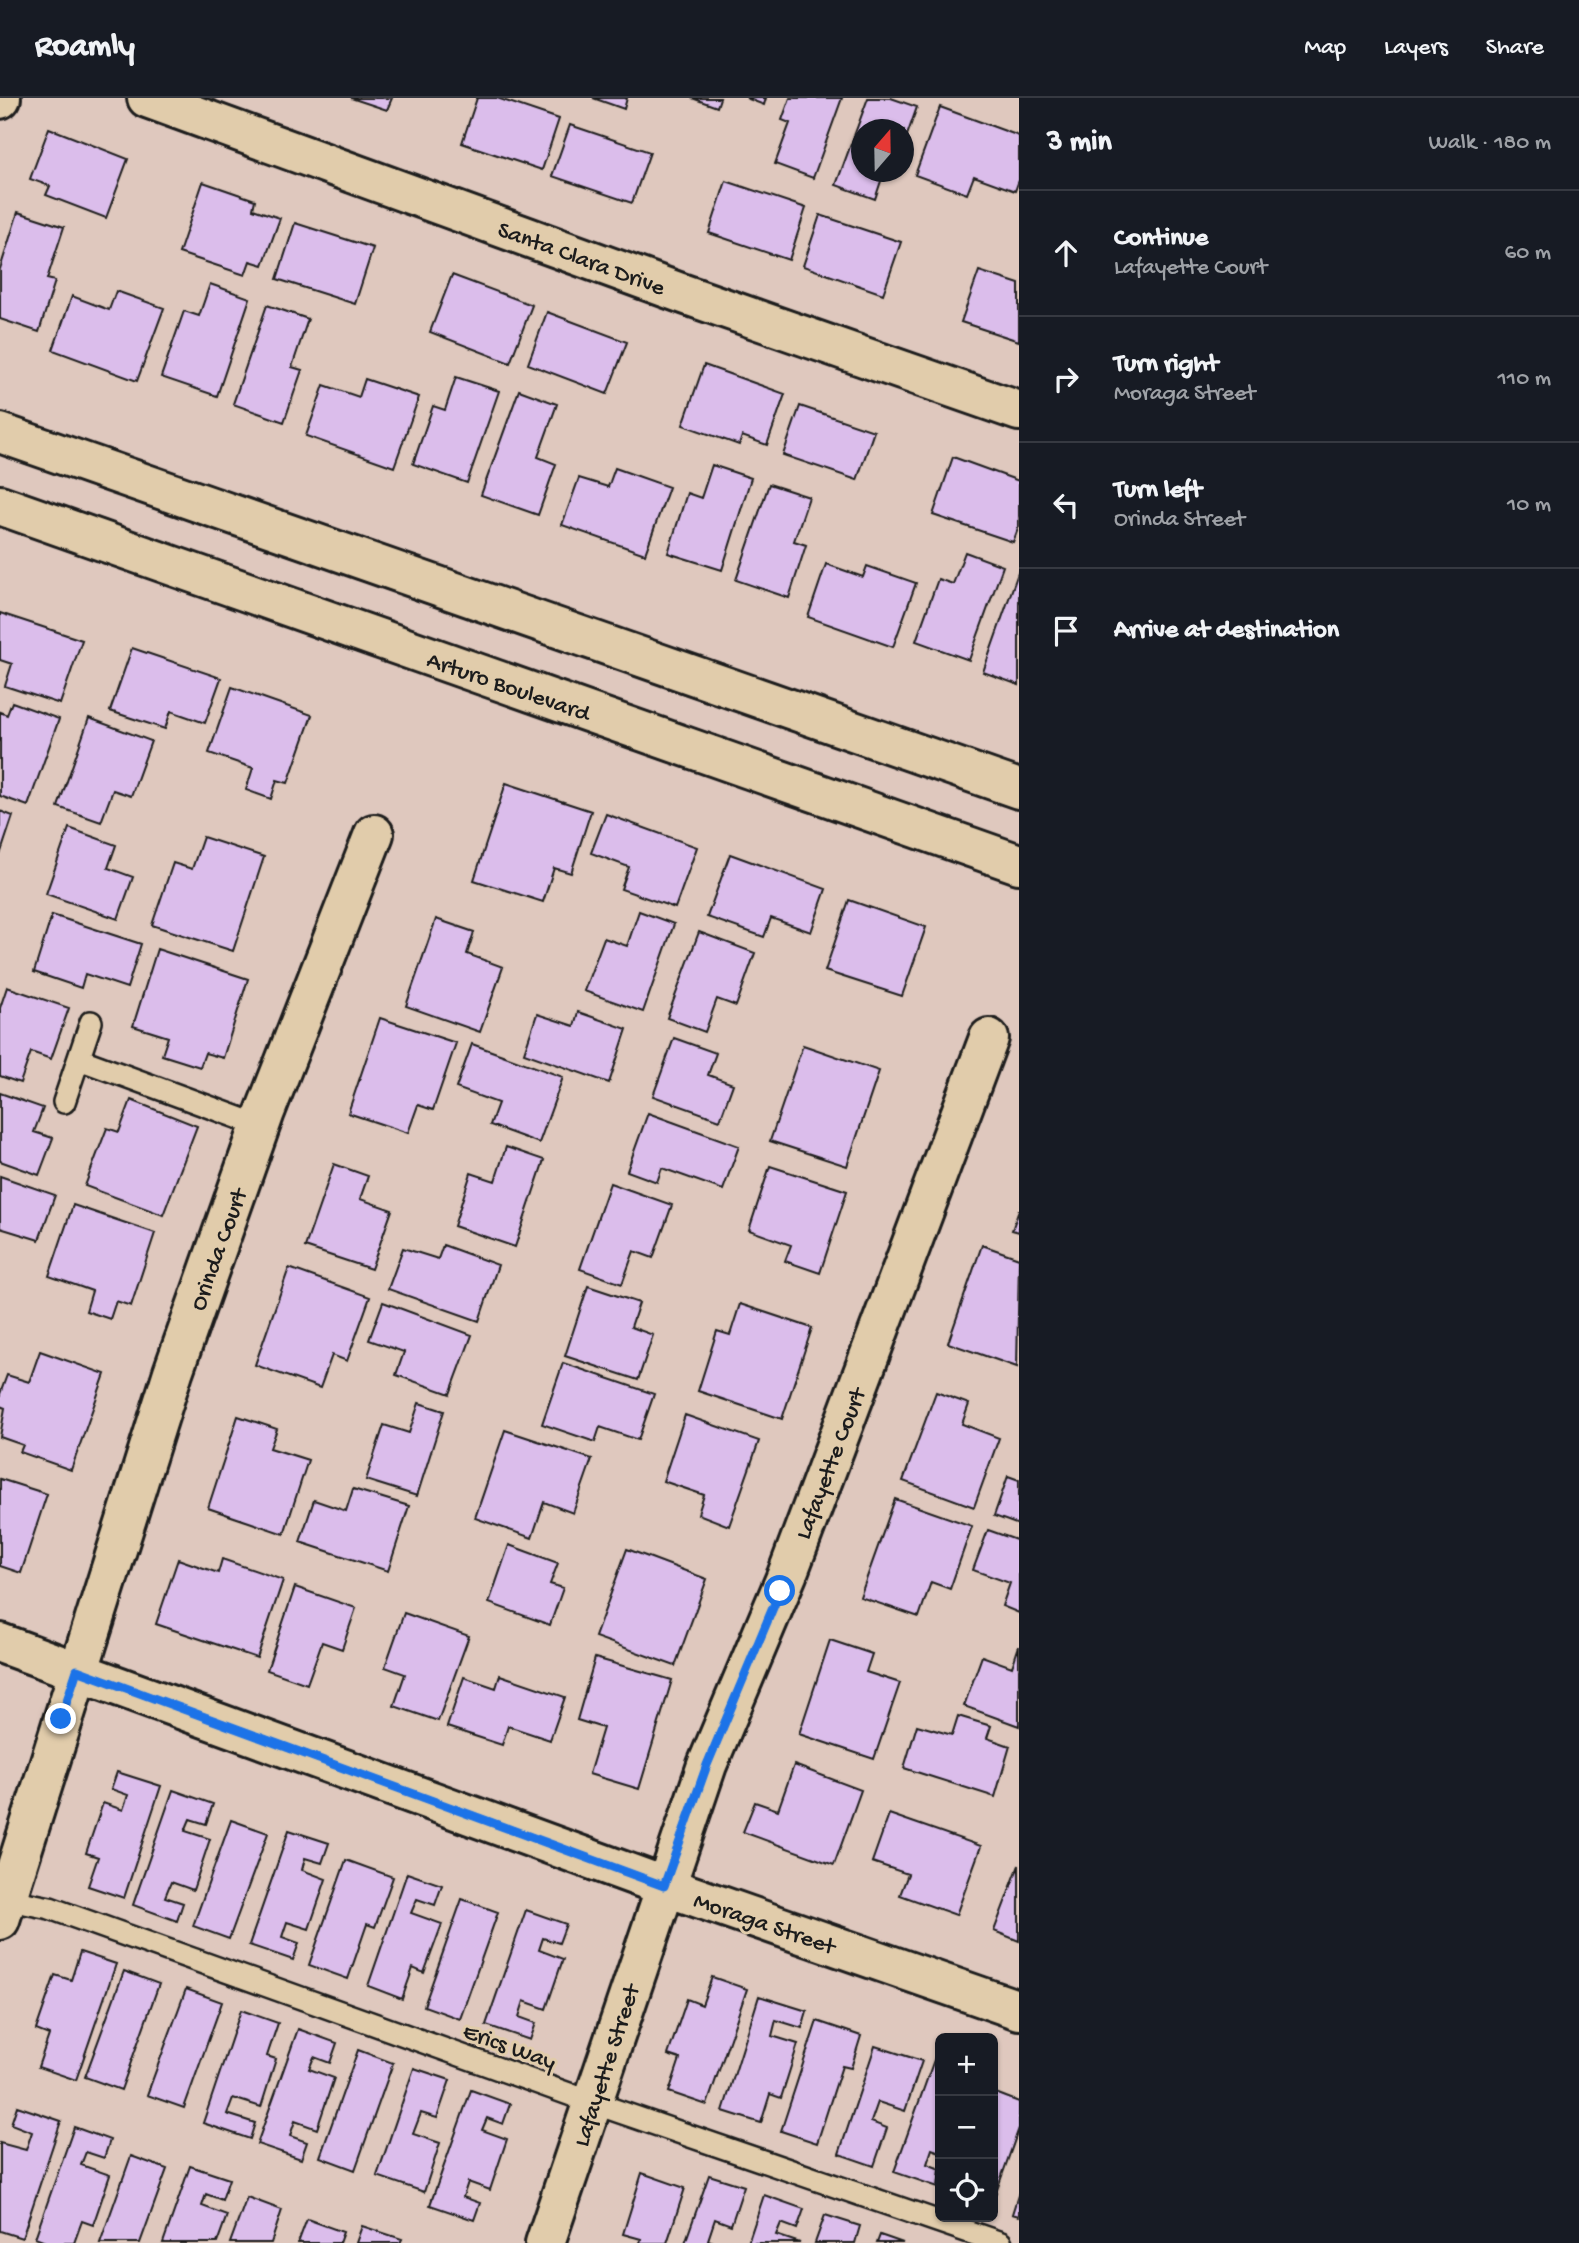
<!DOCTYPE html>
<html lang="en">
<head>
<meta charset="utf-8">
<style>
	:root { --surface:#171b24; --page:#20242c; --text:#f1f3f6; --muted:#9ea1a6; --line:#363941 }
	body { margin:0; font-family:"Gochi Hand",sans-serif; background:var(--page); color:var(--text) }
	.controls { position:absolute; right:21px; bottom:21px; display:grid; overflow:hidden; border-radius:10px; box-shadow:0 2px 5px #0004 }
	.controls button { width:63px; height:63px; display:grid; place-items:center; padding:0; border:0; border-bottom:2px solid var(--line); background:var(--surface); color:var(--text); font:35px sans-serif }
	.compass { position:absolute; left:851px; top:21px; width:63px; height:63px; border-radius:50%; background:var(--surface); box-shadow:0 2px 5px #0004; rotate:20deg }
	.stop { position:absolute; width:21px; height:21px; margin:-16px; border:5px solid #1a73e8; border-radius:50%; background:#fff }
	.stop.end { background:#1a73e8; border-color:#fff; box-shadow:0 2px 7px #0008 }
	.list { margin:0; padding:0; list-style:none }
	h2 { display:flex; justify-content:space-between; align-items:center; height:91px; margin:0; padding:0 28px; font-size:30px }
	h2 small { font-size:23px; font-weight:400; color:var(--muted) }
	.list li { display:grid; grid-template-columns:46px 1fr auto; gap:21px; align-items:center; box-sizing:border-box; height:126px; padding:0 28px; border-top:2px solid var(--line) }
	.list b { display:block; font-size:26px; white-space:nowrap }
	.list p { margin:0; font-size:23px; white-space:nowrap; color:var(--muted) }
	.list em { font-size:23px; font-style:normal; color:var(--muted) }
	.icon { flex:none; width:38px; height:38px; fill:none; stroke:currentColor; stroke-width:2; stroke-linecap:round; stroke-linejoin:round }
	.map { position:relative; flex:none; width:1019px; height:2145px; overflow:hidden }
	header { display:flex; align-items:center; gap:42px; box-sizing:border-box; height:98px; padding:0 35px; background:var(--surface); border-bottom:2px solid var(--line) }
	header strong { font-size:33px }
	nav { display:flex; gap:38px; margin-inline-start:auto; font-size:24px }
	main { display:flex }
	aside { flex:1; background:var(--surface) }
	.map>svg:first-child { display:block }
	.building { fill:#dbbdeb; stroke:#1c1c1c; stroke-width:2 }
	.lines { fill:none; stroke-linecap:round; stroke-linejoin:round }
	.lane-casing { stroke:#1c1c1c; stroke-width:26 }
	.street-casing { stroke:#1c1c1c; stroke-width:44 }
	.secondary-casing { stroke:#1c1c1c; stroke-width:44 }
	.lane { stroke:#e1ccab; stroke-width:21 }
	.street { stroke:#e1ccab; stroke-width:38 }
	.secondary { stroke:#e1ccab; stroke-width:38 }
	.route { stroke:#1a73e8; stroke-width:9 }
	.labels { text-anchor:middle; stroke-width:6; stroke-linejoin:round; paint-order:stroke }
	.street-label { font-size:24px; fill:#1c1c1c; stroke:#e1ccab }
</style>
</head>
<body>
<header>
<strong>Roamly</strong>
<nav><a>Map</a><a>Layers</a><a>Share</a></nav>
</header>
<main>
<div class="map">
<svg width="1019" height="2145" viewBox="0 0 1019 2145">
	<rect width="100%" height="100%" fill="#dfc8be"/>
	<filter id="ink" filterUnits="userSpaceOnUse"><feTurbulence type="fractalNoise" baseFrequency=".0143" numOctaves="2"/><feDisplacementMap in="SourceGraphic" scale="14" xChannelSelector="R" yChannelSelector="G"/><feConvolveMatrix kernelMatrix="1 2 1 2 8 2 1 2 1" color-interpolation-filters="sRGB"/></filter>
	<g filter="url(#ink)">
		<path class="building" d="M 351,0 L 392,0 L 387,12 Z
			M 477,0 L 497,0 L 559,21 L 542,72 L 462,45 Z
			M 593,0 L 627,0 L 624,11 Z
			M 692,0 L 720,0 L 717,9 Z
			M 746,0 L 766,0 L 764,7 Z
			M 790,0 L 842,0 L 813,80 L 775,66 L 790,25 L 782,22 Z
			M 868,0 L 891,0 L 917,9 L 904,46 L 904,32 L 862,32 L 862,74 L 884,74 L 875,101 L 836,87 Z
			M 940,9 L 1019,38 L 1019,82 L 1015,93 L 974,78 L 967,96 L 915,77 Z
			M 570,27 L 650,54 L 632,105 L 552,78 Z
			M 49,30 L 128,61 L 106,120 L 46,97 L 50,88 L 30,81 Z
			M 726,83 L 806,110 L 789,162 L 709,135 Z
			M 203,84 L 255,102 L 253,111 L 280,120 L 263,167 L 250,163 L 245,177 L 179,155 Z
			M 18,114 L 64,129 L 47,181 L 55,183 L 39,234 L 0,221 L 0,171 Z
			M 820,117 L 901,144 L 883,196 L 803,168 Z
			M 295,125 L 373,150 L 355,206 L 277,181 Z
			M 979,173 L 1019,186 L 1019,243 L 961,224 Z
			M 452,177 L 532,207 L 510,265 L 430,234 Z
			M 210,186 L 250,200 L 217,298 L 161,279 L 184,213 L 199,218 Z
			M 116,193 L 164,210 L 137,283 L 53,252 L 72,198 L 109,212 Z
			M 267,207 L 308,221 L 292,269 L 302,272 L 284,324 L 233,306 Z
			M 547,214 L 627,244 L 607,296 L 528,266 Z
			M 704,267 L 785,296 L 767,347 L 742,338 L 739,347 L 683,327 Z
			M 456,279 L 499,293 L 467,385 L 413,366 L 433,308 L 445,312 Z
			M 365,281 L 419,299 L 394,369 L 306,338 L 324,287 L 359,299 Z
			M 519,292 L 557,306 L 538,359 L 556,366 L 538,417 L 481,397 Z
			M 800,308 L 874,333 L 857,382 L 783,357 Z
			M 953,359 L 1019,383 L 1019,428 L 1013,444 L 933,417 Z
			M 712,367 L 751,380 L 722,472 L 668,455 L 687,395 L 701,400 Z
			M 615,370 L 669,389 L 645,456 L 562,427 L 579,380 L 608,389 Z
			M 769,386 L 809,399 L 794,443 L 806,447 L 789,500 L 736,482 Z
			M 965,454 L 1003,468 L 969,562 L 916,543 L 938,481 L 953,486 Z
			M 826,466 L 863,479 L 867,468 L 916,485 L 893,549 L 808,519 Z
			M 1019,472 L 1019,587 L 983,574 Z
			M 0,515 L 82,542 L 60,606 L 5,588 L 12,566 L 0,562 Z
			M 132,550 L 221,580 L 205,625 L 171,613 L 165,631 L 110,613 Z
			M 232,589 L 312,617 L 288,685 L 277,682 L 271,701 L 246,692 L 253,670 L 209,655 Z
			M 12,604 L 59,621 L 28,708 L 0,698 L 0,614 L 7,617 Z
			M 89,620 L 151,643 L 131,698 L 113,692 L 101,724 L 58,709 Z
			M 506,685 L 591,713 L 571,775 L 554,770 L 543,804 L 474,782 Z
			M 0,713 L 13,718 L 0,757 Z
			M 606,716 L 697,749 L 675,810 L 621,791 L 629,769 L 591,755 Z
			M 69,730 L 116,747 L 108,770 L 133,779 L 118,821 L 46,796 Z
			M 203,739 L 264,759 L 233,853 L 152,827 L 173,765 L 192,771 Z
			M 730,756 L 826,791 L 811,834 L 771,820 L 764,839 L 707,819 Z
			M 849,802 L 926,829 L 902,898 L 825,873 Z
			M 639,813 L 674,826 L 643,914 L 584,893 L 604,840 L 627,848 Z
			M 52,817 L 141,846 L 127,890 L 85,876 L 81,890 L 34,874 Z
			M 436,821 L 474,834 L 467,856 L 503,869 L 480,934 L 406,908 Z
			M 699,834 L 755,855 L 736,908 L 717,901 L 705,934 L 667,920 Z
			M 157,851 L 248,881 L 223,960 L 205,955 L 200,969 L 162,957 L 168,939 L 133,928 Z
			M 7,889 L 69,910 L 51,961 L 31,954 L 20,985 L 0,978 L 0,910 Z
			M 578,914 L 627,931 L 609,985 L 524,955 L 537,916 L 574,928 Z
			M 380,920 L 456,945 L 433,1012 L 418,1007 L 408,1035 L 348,1015 Z
			M 674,940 L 716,955 L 708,977 L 733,986 L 720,1022 L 653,998 Z
			M 472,946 L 563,979 L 539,1045 L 490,1027 L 498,1005 L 456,990 Z
			M 803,947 L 879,973 L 847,1068 L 770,1043 Z
			M 0,995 L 43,1010 L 34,1034 L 53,1040 L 39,1077 L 0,1063 Z
			M 131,1002 L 197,1028 L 163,1117 L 85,1088 L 107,1030 L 119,1034 Z
			M 648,1015 L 739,1048 L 723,1092 L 662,1070 L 657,1084 L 627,1073 Z
			M 506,1049 L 544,1062 L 515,1149 L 454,1128 L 471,1075 L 495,1083 Z
			M 334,1066 L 368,1078 L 360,1101 L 392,1112 L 371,1171 L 305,1149 Z
			M 770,1068 L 847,1093 L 820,1175 L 785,1163 L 791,1147 L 749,1132 Z
			M 0,1078 L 55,1097 L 39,1142 L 0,1130 Z
			M 610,1085 L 672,1107 L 653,1160 L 634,1153 L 622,1186 L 580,1171 Z
			M 73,1107 L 155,1135 L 131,1208 L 116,1203 L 110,1221 L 86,1213 L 92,1193 L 49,1178 Z
			M 1019,1112 L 1019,1134 L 1012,1132 Z
			M 443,1147 L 498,1167 L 479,1223 L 388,1191 L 403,1150 L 438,1161 Z
			M 982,1147 L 1019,1160 L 1017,1269 L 948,1245 Z
			M 289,1170 L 370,1199 L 347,1263 L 332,1257 L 320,1290 L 255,1267 Z
			M 588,1188 L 639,1205 L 631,1229 L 653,1237 L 638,1282 L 565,1258 Z
			M 383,1204 L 472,1237 L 450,1296 L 396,1277 L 404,1254 L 369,1242 Z
			M 740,1206 L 812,1230 L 782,1321 L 698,1293 L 717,1233 L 730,1237 Z
			M 40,1253 L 105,1276 L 71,1372 L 20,1354 L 23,1347 L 0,1339 L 5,1310 L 0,1308 L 0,1296 L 7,1277 L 29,1284 Z
			M 563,1265 L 654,1296 L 638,1342 L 600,1329 L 595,1344 L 542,1326 Z
			M 936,1294 L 969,1306 L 962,1326 L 999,1340 L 974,1409 L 903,1383 Z
			M 419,1305 L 444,1313 L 417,1398 L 366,1382 L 384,1327 L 409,1335 Z
			M 685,1317 L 759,1343 L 729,1428 L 698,1416 L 704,1397 L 663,1383 Z
			M 238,1318 L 277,1331 L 270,1350 L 308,1362 L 284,1436 L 208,1410 Z
			M 505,1332 L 592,1361 L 573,1415 L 544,1404 L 532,1440 L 475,1420 Z
			M 1008,1378 L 1019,1382 L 1019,1427 L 994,1418 Z
			M 0,1381 L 47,1396 L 21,1475 L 0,1468 Z
			M 353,1391 L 409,1408 L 388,1473 L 300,1444 L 314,1402 L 346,1413 Z
			M 895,1401 L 972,1428 L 950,1491 L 931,1484 L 919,1519 L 860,1499 Z
			M 988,1432 L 1019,1443 L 1019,1515 L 1002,1508 L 1010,1485 L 973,1472 Z
			M 509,1447 L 558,1465 L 550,1486 L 563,1490 L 550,1527 L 489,1505 Z
			M 627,1451 L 707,1481 L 675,1568 L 595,1539 Z
			M 178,1461 L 218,1475 L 222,1461 L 283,1482 L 257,1560 L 156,1526 Z
			M 295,1489 L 356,1510 L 342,1551 L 322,1544 L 307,1586 L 267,1572 Z
			M 404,1515 L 469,1538 L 438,1623 L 394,1608 L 405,1576 L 385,1569 Z
			M 830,1542 L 872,1556 L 866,1574 L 900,1585 L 874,1661 L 799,1636 Z
			M 1019,1548 L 1019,1628 L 964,1608 L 982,1558 L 1012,1569 Z
			M 595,1560 L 672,1582 L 639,1691 L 589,1676 L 603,1630 L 577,1622 Z
			M 500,1577 L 565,1599 L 550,1642 L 508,1628 L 502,1647 L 447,1629 L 464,1579 L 496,1590 Z
			M 958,1618 L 991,1628 L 987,1640 L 1010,1648 L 995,1699 L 904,1670 L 917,1627 L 952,1637 Z
			M 794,1667 L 861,1692 L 834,1767 L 743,1734 L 755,1704 L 778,1712 Z
			M 117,1674 L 161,1688 L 124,1800 L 88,1788 L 98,1759 L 86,1755 L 103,1705 L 123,1712 L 128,1697 L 111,1691 Z
			M 173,1692 L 213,1706 L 206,1726 L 190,1721 L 185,1733 L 210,1741 L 193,1792 L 171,1784 L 165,1799 L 183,1805 L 177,1823 L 133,1807 Z
			M 889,1716 L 981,1748 L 956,1817 L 900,1797 L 908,1776 L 872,1764 Z
			M 231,1722 L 268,1735 L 229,1841 L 193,1828 Z
			M 289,1732 L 329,1745 L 322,1765 L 305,1760 L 302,1772 L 326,1781 L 309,1831 L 287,1824 L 282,1839 L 299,1845 L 293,1862 L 249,1847 Z
			M 346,1762 L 393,1779 L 375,1829 L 367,1826 L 348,1881 L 309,1867 Z
			M 1019,1767 L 1019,1843 L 994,1833 Z
			M 407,1775 L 442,1787 L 435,1807 L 417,1801 L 411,1815 L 442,1826 L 424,1875 L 413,1870 L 402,1901 L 368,1888 Z
			M 462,1801 L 498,1814 L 460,1921 L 424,1908 Z
			M 526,1812 L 566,1826 L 559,1845 L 543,1840 L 539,1852 L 563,1861 L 546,1911 L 524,1903 L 519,1919 L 536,1925 L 530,1942 L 486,1927 Z
			M 80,1854 L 116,1866 L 76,1982 L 38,1969 L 49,1937 L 36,1932 L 55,1877 L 71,1882 Z
			M 124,1873 L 159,1886 L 121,1992 L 85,1979 Z
			M 712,1879 L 747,1891 L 707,2007 L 669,1994 L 680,1961 L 668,1957 L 687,1901 L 702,1907 Z
			M 186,1891 L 222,1904 L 184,2010 L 147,1997 Z
			M 759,1898 L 807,1913 L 802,1930 L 776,1922 L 772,1938 L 798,1946 L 781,2000 L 770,1996 L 761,2025 L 723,2013 Z
			M 241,1912 L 278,1925 L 267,1958 L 276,1961 L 261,2009 L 233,2000 L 227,2016 L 255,2025 L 250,2041 L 203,2025 Z
			M 817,1923 L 861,1938 L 851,1970 L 842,1968 L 817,2045 L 781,2033 Z
			M 298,1931 L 337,1945 L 330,1965 L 314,1959 L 309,1971 L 334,1980 L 317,2031 L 295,2023 L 290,2038 L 307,2044 L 301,2061 L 257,2046 Z
			M 875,1948 L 922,1963 L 905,2013 L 878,2004 L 871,2024 L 887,2030 L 874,2068 L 839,2056 Z
			M 358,1952 L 393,1965 L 355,2072 L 320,2059 Z
			M 935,1959 L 940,1961 L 940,2054 L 932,2051 L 927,2066 L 940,2071 L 938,2089 L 894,2074 Z
			M 414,1970 L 450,1982 L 437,2020 L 421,2015 L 413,2036 L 440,2045 L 424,2094 L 377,2078 Z
			M 471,1992 L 510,2006 L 503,2026 L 487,2020 L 482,2032 L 507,2041 L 490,2092 L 468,2084 L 463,2099 L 480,2105 L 474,2122 L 430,2107 Z
			M 993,1994 L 1019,2004 L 1019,2030 L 993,2103 Z
			M 17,2008 L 61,2023 L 22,2140 L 0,2133 L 0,2045 L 26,2052 L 32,2034 L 11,2026 Z
			M 74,2029 L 110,2042 L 104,2060 L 86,2054 L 81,2067 L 110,2077 L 93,2127 L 82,2123 L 74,2145 L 48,2145 L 35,2140 Z
			M 131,2058 L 167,2071 L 140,2145 L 100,2145 Z
			M 190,2068 L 229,2081 L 222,2102 L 206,2096 L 202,2108 L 227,2117 L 217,2145 L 163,2145 Z
			M 642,2075 L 685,2090 L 667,2145 L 640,2145 L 641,2141 L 623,2136 Z
			M 709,2077 L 744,2088 L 731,2127 L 715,2121 L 708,2142 L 716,2145 L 685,2145 Z
			M 1019,2094 L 1019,2118 L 1012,2116 Z
			M 764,2097 L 804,2111 L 797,2131 L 781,2125 L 776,2137 L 800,2145 L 748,2145 Z
			M 247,2099 L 282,2112 L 271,2145 L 230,2145 Z
			M 825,2117 L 860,2128 L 855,2145 L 815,2145 Z
			M 307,2121 L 343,2134 L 339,2145 L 298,2145 Z
			M 362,2128 L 402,2141 L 400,2145 L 356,2145 Z
			M 880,2137 L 903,2145 L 877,2145 Z"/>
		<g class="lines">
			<defs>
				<path id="lane" d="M 79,961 L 261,1028
					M 64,1004 L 91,924
					M 0,1800 L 50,1810 L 594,2005 L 1001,2145"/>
				<path id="street" d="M 147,0 L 678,194 L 1019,313
					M 0,1 L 1,0
					M 0,1545 L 664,1788 L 1019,1912
					M 0,1822 L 173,1274 L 265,1014 L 374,736
					M 545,2145 L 707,1667 L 787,1477 L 989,940"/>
				<path id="secondary" d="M 0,335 L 1019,691
					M 0,407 L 1019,766"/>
			</defs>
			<use href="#lane" class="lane-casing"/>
			<use href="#street" class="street-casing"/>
			<use href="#secondary" class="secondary-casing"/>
			<use href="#lane" class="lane"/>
			<use href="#street" class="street"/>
			<use href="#secondary" class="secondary"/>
		</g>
	</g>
	<g class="lines" filter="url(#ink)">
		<path class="route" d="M 61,1621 L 77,1572 L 664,1788 L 707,1667 L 780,1493"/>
	</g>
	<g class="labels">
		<g class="street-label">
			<text transform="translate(582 159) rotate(20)" y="8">Santa Clara Drive</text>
			<text transform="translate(509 587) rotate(19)" y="8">Arturo Boulevard</text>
			<text transform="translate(217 1151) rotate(-70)" y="8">Orinda Court</text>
			<text transform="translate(829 1365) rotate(-69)" y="8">Lafayette Court</text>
			<text transform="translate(765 1824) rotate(19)" y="8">Moraga Street</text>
			<text transform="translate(510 1947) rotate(20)" y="8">Erics Way</text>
			<text transform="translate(605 1967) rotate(-72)" y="8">Lafayette Street</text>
		</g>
	</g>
</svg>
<div class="controls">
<button>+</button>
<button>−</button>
<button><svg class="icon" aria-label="locate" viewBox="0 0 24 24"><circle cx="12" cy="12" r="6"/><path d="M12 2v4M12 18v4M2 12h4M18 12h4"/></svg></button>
</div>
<svg class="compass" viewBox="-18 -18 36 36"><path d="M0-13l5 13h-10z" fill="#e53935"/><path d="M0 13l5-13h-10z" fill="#9ea1a6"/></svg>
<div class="stop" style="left:780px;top:1493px"></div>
<div class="stop end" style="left:61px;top:1621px"></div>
</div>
<aside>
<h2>3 min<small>Walk · 180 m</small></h2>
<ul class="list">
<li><svg class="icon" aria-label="ahead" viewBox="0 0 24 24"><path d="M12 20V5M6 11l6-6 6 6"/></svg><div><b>Continue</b><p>Lafayette Court</p></div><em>60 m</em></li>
<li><svg class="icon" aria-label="right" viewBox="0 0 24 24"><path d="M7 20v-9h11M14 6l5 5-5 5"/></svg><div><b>Turn right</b><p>Moraga Street</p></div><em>110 m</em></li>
<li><svg class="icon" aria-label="left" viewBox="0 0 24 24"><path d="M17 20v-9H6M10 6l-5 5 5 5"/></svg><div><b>Turn left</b><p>Orinda Street</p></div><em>10 m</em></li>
<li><svg class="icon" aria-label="arrive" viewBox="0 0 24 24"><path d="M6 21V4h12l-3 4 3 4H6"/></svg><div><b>Arrive at destination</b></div></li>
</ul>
</aside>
</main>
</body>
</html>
